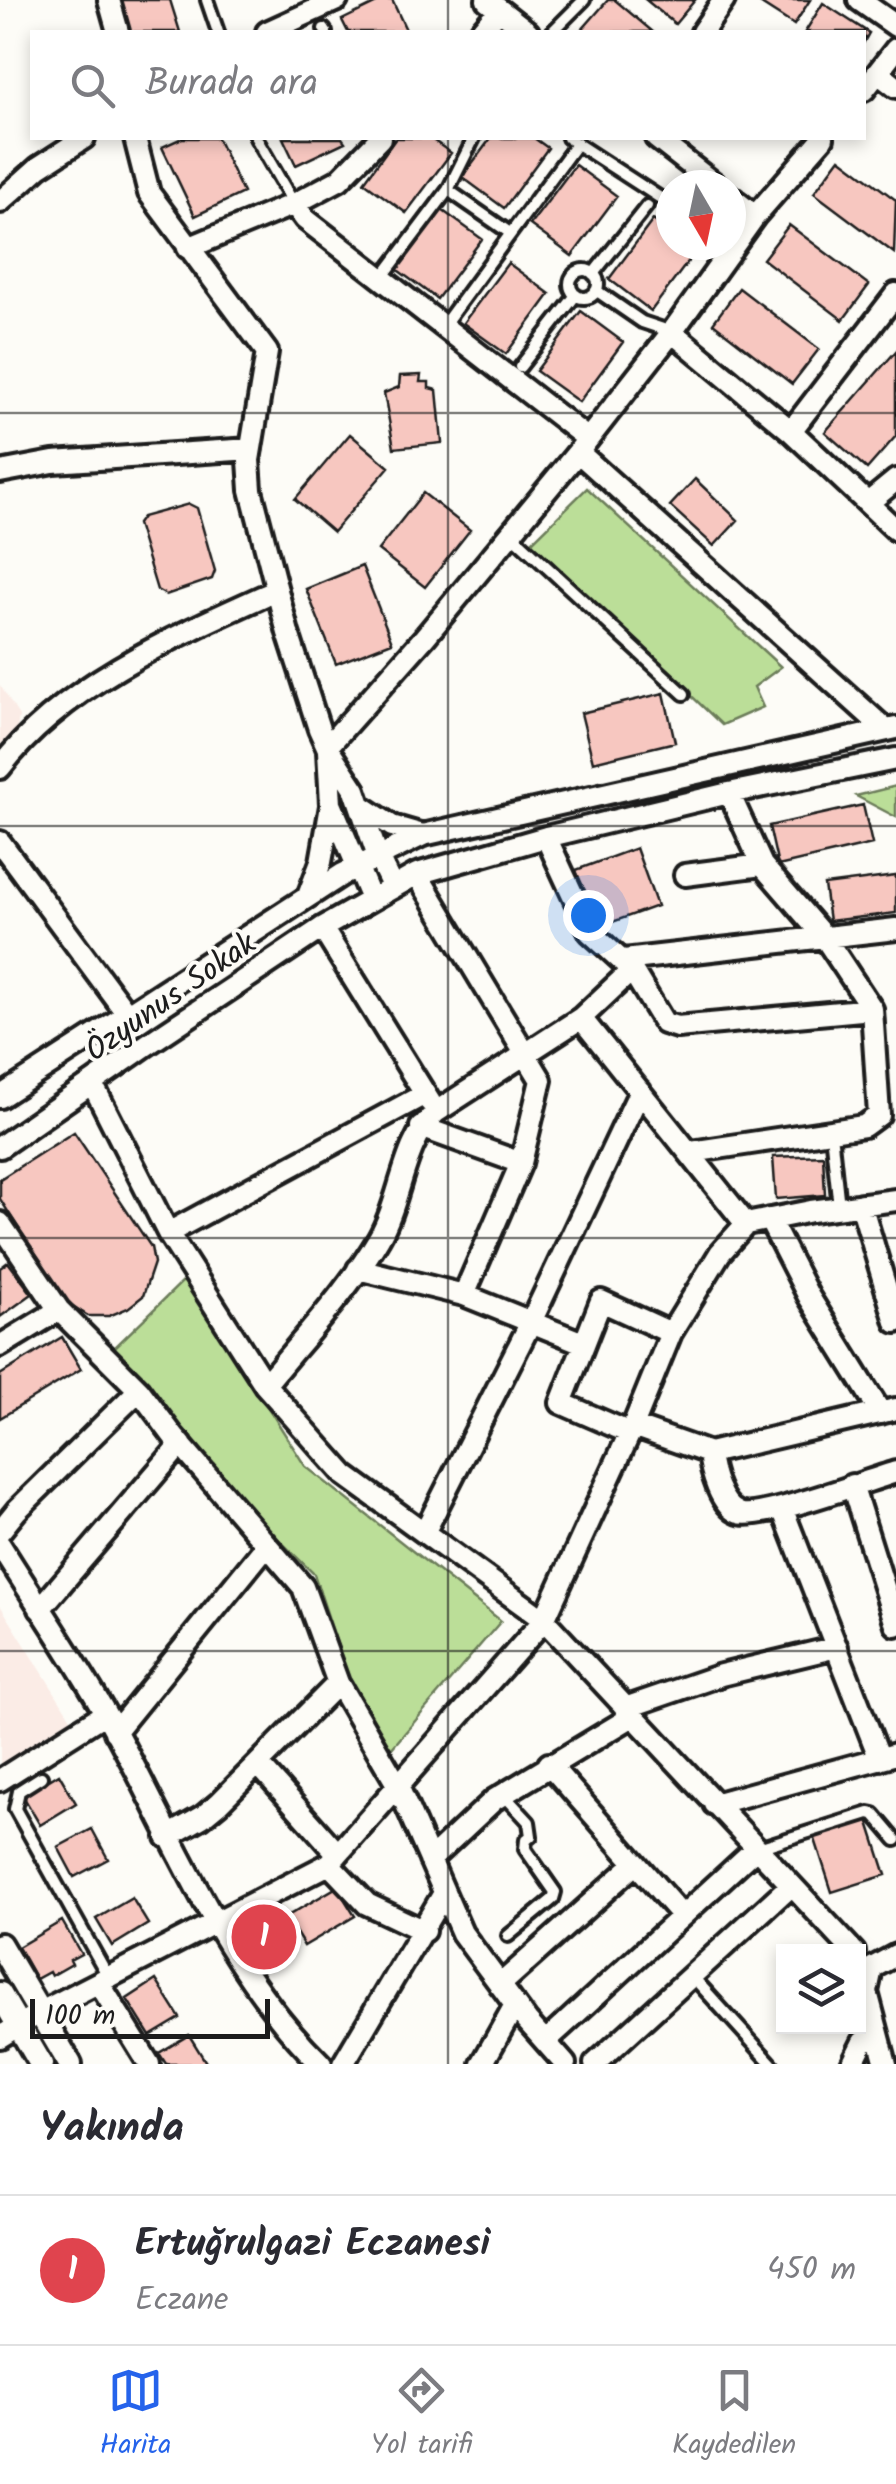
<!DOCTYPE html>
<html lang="tr">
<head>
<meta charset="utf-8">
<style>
	:root { --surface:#fff; --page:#f7f7f7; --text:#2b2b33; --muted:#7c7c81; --line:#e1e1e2; --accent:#2563eb }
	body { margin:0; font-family:Kalam,sans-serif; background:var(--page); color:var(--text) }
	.controls { position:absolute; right:30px; bottom:30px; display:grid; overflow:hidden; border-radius:0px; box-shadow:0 5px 15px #0003 }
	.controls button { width:90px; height:90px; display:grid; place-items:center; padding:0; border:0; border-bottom:2px solid var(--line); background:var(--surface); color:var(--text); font:50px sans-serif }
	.compass { position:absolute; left:656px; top:170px; width:90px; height:90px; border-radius:50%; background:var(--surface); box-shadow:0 5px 15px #0003; rotate:171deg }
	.scale { position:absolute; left:30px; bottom:25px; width:240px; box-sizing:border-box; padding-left:10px; border:5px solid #1c1c1c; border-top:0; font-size:28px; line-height:35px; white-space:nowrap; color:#1c1c1c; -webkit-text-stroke:8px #fdfcf7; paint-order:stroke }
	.you { position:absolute; left:588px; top:915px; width:35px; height:35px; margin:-25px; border:8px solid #fff; border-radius:50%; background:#1a73e8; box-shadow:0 0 0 15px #1a73e833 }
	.badge { display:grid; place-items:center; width:65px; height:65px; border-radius:50%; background:var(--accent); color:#fff; font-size:32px; font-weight:700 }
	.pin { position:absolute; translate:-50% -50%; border:5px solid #fff; box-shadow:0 2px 10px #0006 }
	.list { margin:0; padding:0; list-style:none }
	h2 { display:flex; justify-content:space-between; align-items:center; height:130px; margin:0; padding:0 40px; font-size:42px }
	h2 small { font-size:32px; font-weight:400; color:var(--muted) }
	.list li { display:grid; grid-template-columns:65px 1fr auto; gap:30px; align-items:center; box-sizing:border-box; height:150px; padding:0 40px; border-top:2px solid var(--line) }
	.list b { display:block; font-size:38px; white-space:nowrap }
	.list p { margin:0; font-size:32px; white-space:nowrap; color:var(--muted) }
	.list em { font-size:32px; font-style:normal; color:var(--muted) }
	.icon { flex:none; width:55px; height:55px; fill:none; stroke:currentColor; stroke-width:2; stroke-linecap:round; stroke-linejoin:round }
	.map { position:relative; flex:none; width:896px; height:2064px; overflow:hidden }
	.search { position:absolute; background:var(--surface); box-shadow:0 5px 15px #0003; left:30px; right:30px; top:30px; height:110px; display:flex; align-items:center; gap:25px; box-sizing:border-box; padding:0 35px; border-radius:0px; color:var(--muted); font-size:38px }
	.sheet { height:280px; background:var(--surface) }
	nav { display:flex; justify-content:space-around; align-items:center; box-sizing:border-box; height:140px; border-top:2px solid var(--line); background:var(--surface); font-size:28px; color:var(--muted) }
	nav a { display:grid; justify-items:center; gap:5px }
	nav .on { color:var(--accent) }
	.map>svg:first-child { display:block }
	.built { fill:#fbece6 }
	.green { fill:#bbde98; stroke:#6c7d5a; stroke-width:2.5 }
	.building { fill:#f7c7c0; stroke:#1c1c1c; stroke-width:2.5 }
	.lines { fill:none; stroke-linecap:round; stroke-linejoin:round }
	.service-casing { stroke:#1c1c1c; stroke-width:18 }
	.minor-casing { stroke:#1c1c1c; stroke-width:28 }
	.tertiary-casing { stroke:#1c1c1c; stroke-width:30 }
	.service { stroke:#fdfcf7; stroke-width:10 }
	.minor { stroke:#fdfcf7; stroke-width:20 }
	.tertiary { stroke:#fdfcf7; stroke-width:22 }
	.grid { fill:none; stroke:#1c1c1c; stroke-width:2.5; stroke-opacity:0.55 }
	.labels { text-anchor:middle; stroke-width:8; stroke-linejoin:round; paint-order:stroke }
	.street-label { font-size:32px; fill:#1c1c1c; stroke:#fdfcf7 }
</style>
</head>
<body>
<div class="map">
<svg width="896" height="2064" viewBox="0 0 896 2064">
	<rect width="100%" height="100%" fill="#fdfcf7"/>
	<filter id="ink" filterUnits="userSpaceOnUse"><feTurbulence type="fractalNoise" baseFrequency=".01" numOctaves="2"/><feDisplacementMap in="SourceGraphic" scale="20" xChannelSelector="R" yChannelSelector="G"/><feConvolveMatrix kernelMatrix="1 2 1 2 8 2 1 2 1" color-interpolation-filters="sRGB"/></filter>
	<g filter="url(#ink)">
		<path class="built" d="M 0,685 L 19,716 L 16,735 L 0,758 Z
			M 0,1605 L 74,1723 L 0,1767 Z"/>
		<path class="green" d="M 587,488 L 781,667 L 754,687 L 763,707 L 722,725 L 531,543 Z
			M 896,786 L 896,817 L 856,796 Z
			M 186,1278 L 305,1466 L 501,1621 L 391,1749 L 355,1699 L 314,1574 L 273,1534 L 114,1348 Z"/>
		<path class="building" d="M 118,0 L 170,0 L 180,32 L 127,32 Z
			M 383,0 L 392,0 L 407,32 L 348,32 L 342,20 Z
			M 608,0 L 615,0 L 653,32 L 580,32 Z
			M 646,0 L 695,0 L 675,24 Z
			M 755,0 L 810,0 L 794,25 Z
			M 823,3 L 869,33 L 864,42 L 864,32 L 805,32 Z
			M 182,138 L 217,138 L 243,193 L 195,216 L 162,147 Z
			M 283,138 L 342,138 L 345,142 L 296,165 Z
			M 396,138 L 430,138 L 451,153 L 406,213 L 364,182 Z
			M 491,138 L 534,138 L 548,148 L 504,208 L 462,177 Z
			M 840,158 L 896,200 L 894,253 L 814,193 Z
			M 575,165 L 617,196 L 572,256 L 530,225 Z
			M 439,208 L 482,239 L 437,299 L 395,268 Z
			M 653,220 L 671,233 L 671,245 L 688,245 L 696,251 L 651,311 L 609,279 Z
			M 789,225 L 869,285 L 843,320 L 763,259 Z
			M 508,263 L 550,294 L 506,354 L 463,323 Z
			M 739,288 L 819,349 L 792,384 L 713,323 Z
			M 581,311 L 623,342 L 579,402 L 536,371 Z
			M 896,351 L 896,436 L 867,469 L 825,432 Z
			M 421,375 L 420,382 L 429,382 L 429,388 L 437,390 L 442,443 L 394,448 L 384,393 L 399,387 L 400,376 Z
			M 350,434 L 389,467 L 333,532 L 295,499 Z
			M 695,479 L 738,520 L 714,546 L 670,506 Z
			M 423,493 L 470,530 L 425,587 L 378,550 Z
			M 189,504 L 197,508 L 215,571 L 212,579 L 166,595 L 157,590 L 137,524 L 142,517 Z
			M 362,566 L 392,642 L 336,664 L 306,589 Z
			M 664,693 L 675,742 L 593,762 L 581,713 Z
			M 863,805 L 872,844 L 778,866 L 769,826 Z
			M 636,848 L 657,906 L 596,928 L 576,870 Z
			M 896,876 L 896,913 L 829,921 L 824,885 Z
			M 74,1132 L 151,1247 L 154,1263 L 143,1296 L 128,1308 L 109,1316 L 88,1316 L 64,1300 L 0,1199 L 0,1179 Z
			M 823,1155 L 825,1195 L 776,1199 L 773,1157 Z
			M 8,1262 L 32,1294 L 0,1317 L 0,1268 Z
			M 62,1337 L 81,1369 L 0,1418 L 0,1375 Z
			M 59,1774 L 76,1803 L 40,1825 L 23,1796 Z
			M 868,1819 L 886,1875 L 832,1892 L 814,1836 Z
			M 92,1829 L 108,1859 L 74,1877 L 58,1847 Z
			M 337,1887 L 355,1916 L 304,1946 L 286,1917 Z
			M 132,1898 L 148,1924 L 112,1946 L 96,1919 Z
			M 62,1921 L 81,1954 L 70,1960 L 72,1964 L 51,1976 L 49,1972 L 36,1979 L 18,1947 Z
			M 264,1925 L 282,1956 L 262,1968 L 244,1936 Z
			M 156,1980 L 180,2018 L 150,2036 L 127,1999 Z
			M 189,2035 L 207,2064 L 166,2064 L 159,2053 Z"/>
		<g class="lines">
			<defs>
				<path id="service" d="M 207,0 L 218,32
					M 324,29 L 326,32
					M 552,32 L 584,0
					M 256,138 L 294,204
					M 474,138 L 448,190 L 510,233
					M 568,138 L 671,205
					M570 284a14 14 0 1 1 28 0a14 14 0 1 1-28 0Z
					M 387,271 L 448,190
					M 593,274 L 647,206
					M 597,291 L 642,322 L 672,332
					M 443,326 L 577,143
					M 520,367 L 576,295
					M 510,533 L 684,694
					M 832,1142 L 839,1207
					M 41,1777 L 19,1791 L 15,1809 L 109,1978
					M 504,1795 L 529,1822 L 531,1836 L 526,1840 L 525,1849 L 555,1892 L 553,1899 L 508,1936
					M 755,1849 L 869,1813 L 874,1814 L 896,1840
					M 692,1976 L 772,2064"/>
				<path id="minor" d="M 109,0 L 118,32
					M 487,0 L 528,32
					M 859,0 L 896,26
					M 267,32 L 337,0
					M 480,32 L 499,10
					M 702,32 L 724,0
					M 878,73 L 896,87
					M 864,90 L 896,49
					M 135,138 L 149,193 L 267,352 L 249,460 L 251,490 L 288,633 L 319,729 L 328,749 L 355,790 L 378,857 L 393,888
					M 656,138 L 716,185
					M 731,197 L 755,216
					M 0,202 L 39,167 L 84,138
					M 294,204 L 305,219 L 588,439
					M 188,248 L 294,204 L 339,180 L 380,138
					M 672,332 L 791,431 L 896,530
					M 791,431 L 896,294
					M 578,452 L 886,730
					M 0,472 L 53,462 L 251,449
					M 868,503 L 896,480
					M 327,747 L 424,638 L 578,452 L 672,332 L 755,216 L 823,138
					M 328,751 L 331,804 L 371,899
					M 0,768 C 64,683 182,633 277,590
					M 360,805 L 392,826 L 423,835
					M 546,837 L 590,932 L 632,970 L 664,1023 L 677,1027 L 872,1009
					M 0,842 L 127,1014
					M 417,874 L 541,1080 L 521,1163 L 464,1295
					M 685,875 L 762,865
					M 308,896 L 321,862 L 331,806
					M 322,928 L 430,1102
					M 624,960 L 896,929
					M 632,970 L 581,1018 L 746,1224
					M 92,1083 L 168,1233 L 265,1385 L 345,1475 L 544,1620 L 854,1952
					M 0,1097 L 343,874 L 423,835 L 896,728
					M 421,1127 L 521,1163
					M 0,1147 L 148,1044 L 322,928 L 417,874 L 546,837 L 729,793 L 896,759
					M 691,1152 L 864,1126 L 879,1115 L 872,1009 L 825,938 L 762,865 L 729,793
					M 861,1204 L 896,1322
					M 769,1219 L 809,1297 L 881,1413
					M 0,1223 L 59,1310 L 139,1390 L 174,1437 L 303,1587 L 338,1683 L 398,1786 L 462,1933 L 527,2021 L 565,2064
					M 168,1233 L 425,1094
					M 358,1269 L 464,1295 L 583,1343
					M 0,1346 L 59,1310
					M 265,1385 C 303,1338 348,1291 379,1238 C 402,1199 402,1144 436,1112 L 581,1018
					M 633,1426 L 709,1453 L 896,1409
					M 630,1433 L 561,1403 L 601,1301 L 671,1333
					M 709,1453 C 711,1471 720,1506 739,1513 C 759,1521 869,1480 896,1472
					M 852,1485 L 896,1625
					M 782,1508 L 880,1759
					M 0,1531 L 17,1510 L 139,1390
					M 425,1531 L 531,1322 L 640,1091
					M 0,1545 C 39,1608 82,1669 117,1734 C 178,1847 227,1972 321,2064
					M 40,1609 L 181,1444
					M 625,1708 L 721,1675 L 837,1647
					M 115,1732 L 266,1546
					M 258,1764 L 338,1854
					M 549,1764 L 682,1916
					M 0,1780 L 104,1714
					M 714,1804 L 896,1754
					M 167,1837 L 202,1817 L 219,1803 L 338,1683
					M 430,1860 L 494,1800 L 633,1716
					M 329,1864 L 367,1904 L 424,1931
					M 99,1983 L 149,2064
					M 500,1985 L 635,1864
					M 0,2037 L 39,2013 L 329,1864 L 544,1620 L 633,1426 L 671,1333 L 720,1253 L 746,1224 L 811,1211 L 896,1200
					M 546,2041 L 755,1849
					M 343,2064 L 444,1893
					M 482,2064 L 515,2005
					M 595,2064 L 791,1885
					M 852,2064 L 863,2042 L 877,2033
					M 886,2064 L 867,1992 L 872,1968 L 896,1955"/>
				<path id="tertiary" d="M 0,1945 L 70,2064
					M 0,1994 L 41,2064"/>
			</defs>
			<use href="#service" class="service-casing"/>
			<use href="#minor" class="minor-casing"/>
			<use href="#tertiary" class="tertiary-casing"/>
			<use href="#service" class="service"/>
			<use href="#minor" class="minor"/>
			<use href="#tertiary" class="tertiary"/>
		</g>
	</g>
	<path class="grid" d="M 448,0 L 448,32M 448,138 L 448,2064M 0,413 L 896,413M 0,826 L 896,826M 0,1238 L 896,1238M 0,1651 L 896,1651"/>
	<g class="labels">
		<g class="street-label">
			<text transform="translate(170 996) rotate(-35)" y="11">Özyunus Sokak</text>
		</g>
	</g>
</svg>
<div class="controls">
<button><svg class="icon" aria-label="layers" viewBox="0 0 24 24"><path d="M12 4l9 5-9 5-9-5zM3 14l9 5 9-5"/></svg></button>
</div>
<svg class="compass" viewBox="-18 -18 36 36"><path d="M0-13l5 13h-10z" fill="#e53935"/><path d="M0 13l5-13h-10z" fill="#7c7c81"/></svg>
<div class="scale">100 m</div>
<div class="you"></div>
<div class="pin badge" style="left:264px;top:1937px;background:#e0444e">1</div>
<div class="search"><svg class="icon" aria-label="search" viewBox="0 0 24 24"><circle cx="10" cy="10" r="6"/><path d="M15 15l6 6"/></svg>Burada ara</div>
</div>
<section class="sheet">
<h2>Yakında<small></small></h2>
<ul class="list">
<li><span class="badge" style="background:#e0444e">1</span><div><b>Ertuğrulgazi Eczanesi</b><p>Eczane</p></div><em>450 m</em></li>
</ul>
</section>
<nav>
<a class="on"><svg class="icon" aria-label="map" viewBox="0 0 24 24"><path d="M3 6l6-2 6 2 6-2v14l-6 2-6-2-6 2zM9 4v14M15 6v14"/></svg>Harita</a>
<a><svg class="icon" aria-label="directions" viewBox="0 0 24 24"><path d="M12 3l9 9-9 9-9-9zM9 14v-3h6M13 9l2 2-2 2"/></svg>Yol tarifi</a>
<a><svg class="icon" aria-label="saved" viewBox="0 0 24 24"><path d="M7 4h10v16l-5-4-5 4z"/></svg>Kaydedilen</a>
</nav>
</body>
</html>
